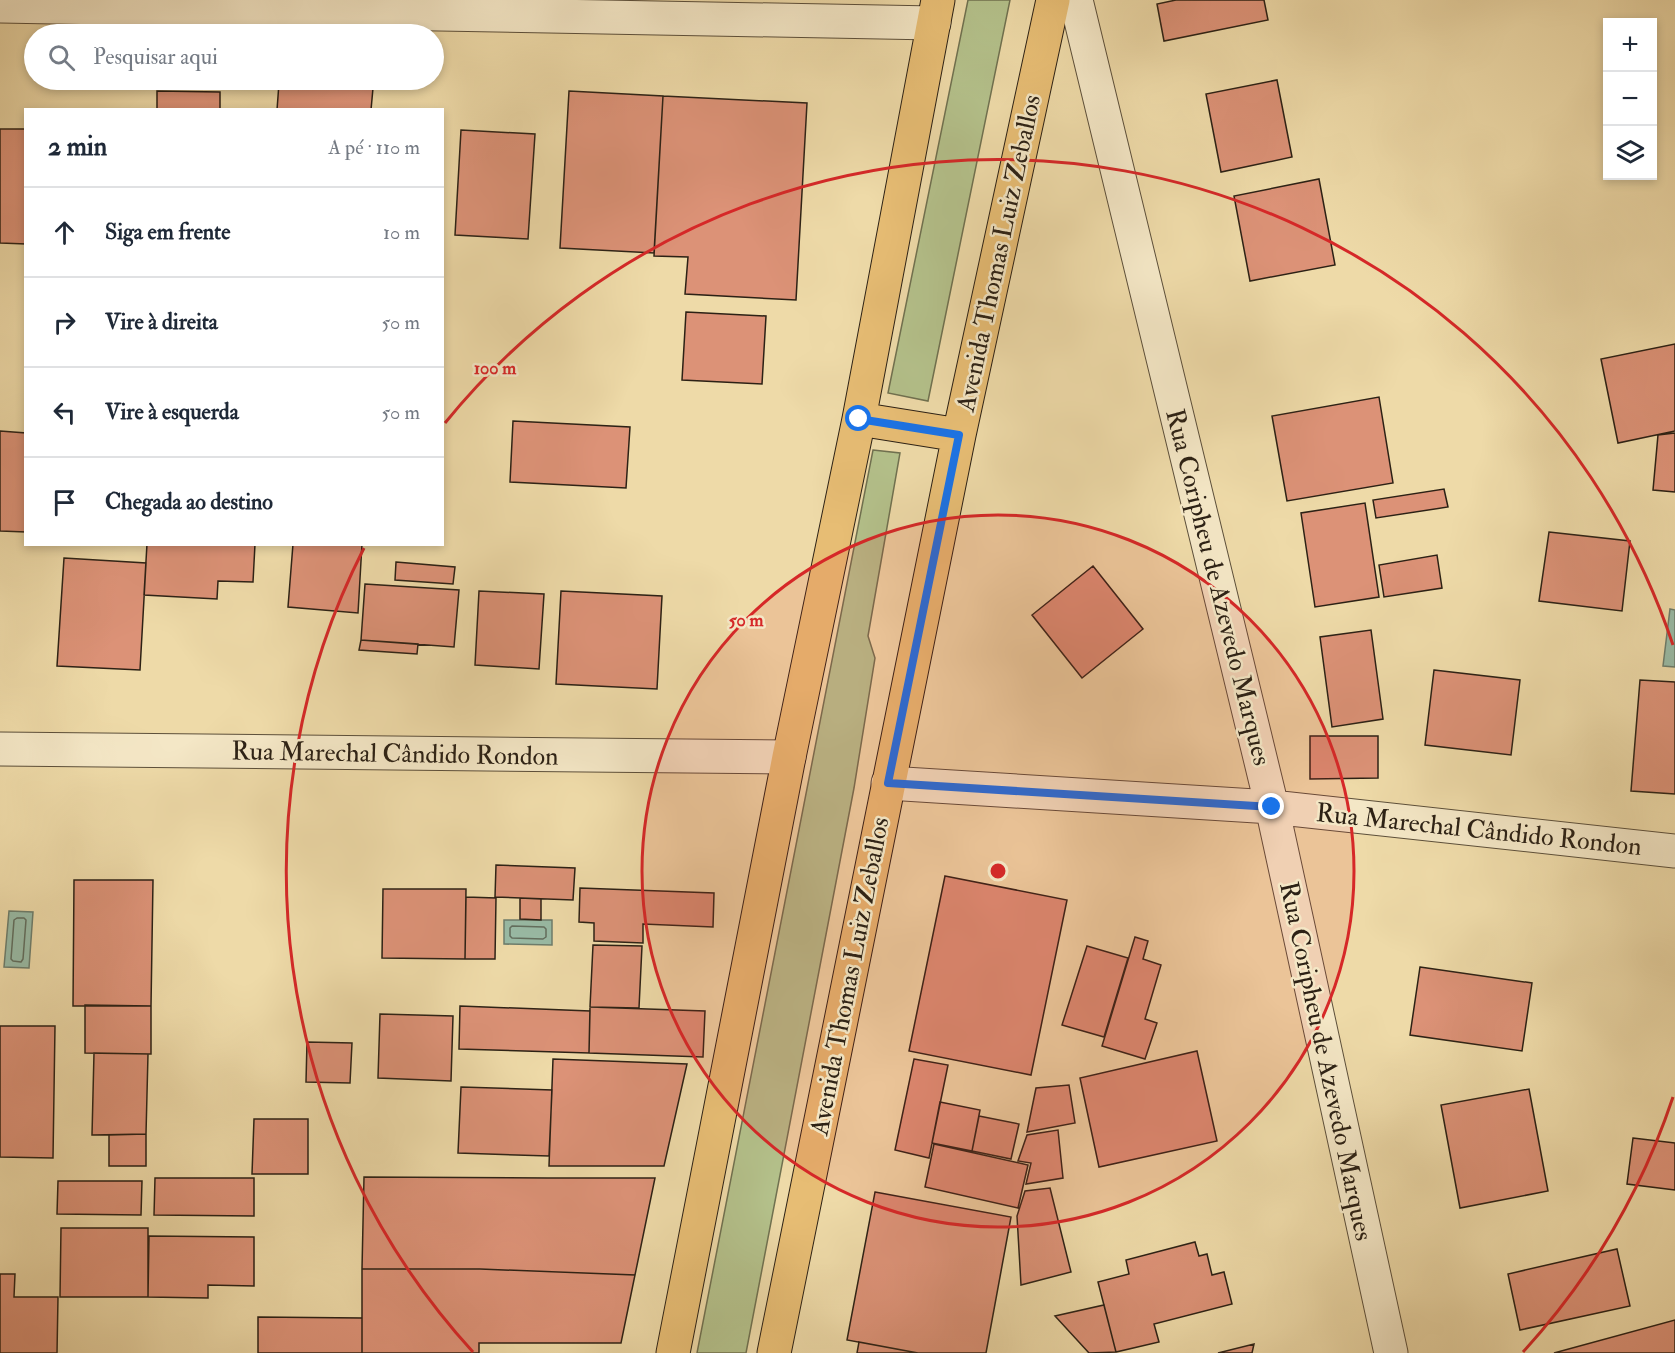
<!DOCTYPE html>
<html lang="pt">
<head>
<meta charset="utf-8">
<style>
	:root { --surface:#fff; --page:#f6f6f7; --text:#1f2937; --muted:#747a83; --line:#e0e1e3 }
	body { margin:0; font-family:"IM FELL Double Pica",serif; background:var(--page); color:var(--text) }
	.controls { position:absolute; right:18px; top:18px; display:grid; overflow:hidden; border-radius:0px; box-shadow:0 3px 9px #0003 }
	.controls button { width:54px; height:54px; display:grid; place-items:center; padding:0; border:0; border-bottom:2px solid var(--line); background:var(--surface); color:var(--text); font:30px sans-serif }
	.stop { position:absolute; width:18px; height:18px; margin:-14px; border:4px solid #1a73e8; border-radius:50%; background:#fff }
	.stop.end { background:#1a73e8; border-color:#fff; box-shadow:0 2px 6px #0008 }
	.list { margin:0; padding:0; list-style:none }
	h2 { display:flex; justify-content:space-between; align-items:center; height:78px; margin:0; padding:0 24px; font-size:26px }
	h2 small { font-size:20px; font-weight:400; color:var(--muted) }
	.list li { display:grid; grid-template-columns:39px 1fr auto; gap:18px; align-items:center; box-sizing:border-box; height:90px; padding:0 24px; border-top:2px solid var(--line) }
	.list b { display:block; font-size:22px; white-space:nowrap }
	.list em { font-size:20px; font-style:normal; color:var(--muted) }
	.icon { flex:none; width:33px; height:33px; fill:none; stroke:currentColor; stroke-width:2; stroke-linecap:round; stroke-linejoin:round }
	.map { position:relative; flex:none; width:1675px; height:1353px; overflow:hidden }
	.search { position:absolute; background:var(--surface); box-shadow:0 3px 9px #0003; left:24px; top:24px; width:420px; height:66px; display:flex; align-items:center; gap:15px; box-sizing:border-box; padding:0 21px; border-radius:33px; color:var(--muted); font-size:22px }
	.panel { position:absolute; background:var(--surface); box-shadow:0 3px 9px #0003; left:24px; top:108px; width:420px; height:438px; border-radius:0px }
	.map>svg:first-child { display:block }
	.green { fill:#b4c18b; stroke:#707150; stroke-width:1.5 }
	.water { fill:#99bba6; stroke:#6d7d6c; stroke-width:1.5 }
	.lines { fill:none; stroke-linecap:round; stroke-linejoin:round }
	.shore { stroke:#626e5e; stroke-width:1.5 }
	.building { fill:#dc9277; stroke:#2c2115; stroke-width:1.5 }
	.minor-casing { stroke:#5c4f3a; stroke-width:35 }
	.major-casing { stroke:#2c2115; stroke-width:35 }
	.minor { stroke:#f4e7c6; stroke-width:33 }
	.major { stroke:#e7bd74; stroke-width:33 }
	.route { stroke:#1a73e8; stroke-width:8 }
	.ring { fill:none; stroke:#d62828; stroke-width:3 }
	.labels { text-anchor:middle; stroke-width:5; stroke-linejoin:round; paint-order:stroke }
	.street-label { font-size:26px; fill:#2c2115; stroke:#f4e7c6 }
	.centre { fill:#d62828; stroke:#f4e7c6; stroke-width:3 }
	.ring-label { font-size:18px; text-anchor:middle; font-weight:bold; fill:#d62828; stroke:#f4e7c6; stroke-width:5; stroke-linejoin:round; paint-order:stroke }
</style>
</head>
<body>
<div class="map">
<svg width="1675" height="1353" viewBox="0 0 1675 1353">
	<rect width="100%" height="100%" fill="#eedaa8"/>
	<filter id="stains"><feTurbulence type="fractalNoise" baseFrequency=".00333" numOctaves="4"/><feColorMatrix values="0 0 0 0 .2 0 0 0 0 .09 0 0 0 0 .02 0 0 0 .5 -.17"/></filter>
	<radialGradient id="worn" r=".72"><stop offset=".6" stop-color="#630" stop-opacity="0"/><stop offset="1" stop-color="#630" stop-opacity=".3"/></radialGradient>
	<path class="green" d="M 968,0 L 1010,0 L 928,401 L 888,393 Z
		M 873,450 L 900,453 L 868,636 L 875,658 L 854,788 L 746,1353 L 697,1353 Z"/>
	<path class="water" d="M 1670,609 L 1675,610 L 1675,667 L 1663,666 Z
		M 9,911 L 33,912 L 29,968 L 4,967 Z
		M 504,920 L 552,920 L 552,945 L 504,944 Z"/>
	<g class="lines">
		<path class="shore" d="M 17,918 L 24,918 L 26,920 L 23,959 L 21,962 L 13,961 L 11,959 L 14,920 Z
			M 512,926 L 544,927 L 546,929 L 546,937 L 543,939 L 512,938 L 510,936 L 510,928 Z"/>
	</g>
	<path class="building" d="M 1176,0 L 1264,0 L 1268,20 L 1164,41 L 1157,4 Z
		M 1277,80 L 1292,157 L 1221,172 L 1206,94 Z
		M 279,83 L 373,88 L 371,110 L 277,110 Z
		M 157,91 L 220,92 L 220,110 L 157,110 Z
		M 569,91 L 663,96 L 654,253 L 560,248 Z
		M 663,96 L 807,103 L 796,300 L 685,294 L 688,257 L 654,256 Z
		M 0,129 L 26,129 L 26,244 L 0,243 Z
		M 461,130 L 535,134 L 528,239 L 455,235 Z
		M 1319,179 L 1335,265 L 1250,281 L 1234,196 Z
		M 686,312 L 766,316 L 762,384 L 682,380 Z
		M 1675,344 L 1675,431 L 1618,443 L 1601,359 Z
		M 1379,397 L 1393,483 L 1287,501 L 1272,416 Z
		M 513,421 L 630,427 L 626,488 L 510,482 Z
		M 0,431 L 26,433 L 26,532 L 0,531 Z
		M 1675,433 L 1675,492 L 1653,490 L 1658,435 Z
		M 1444,489 L 1448,507 L 1376,518 L 1373,500 Z
		M 1365,503 L 1379,597 L 1315,607 L 1301,513 Z
		M 1549,532 L 1630,541 L 1622,611 L 1539,601 Z
		M 147,544 L 255,544 L 253,582 L 218,581 L 217,599 L 144,595 Z
		M 293,544 L 362,544 L 358,613 L 288,607 Z
		M 1437,555 L 1442,588 L 1384,597 L 1379,565 Z
		M 64,558 L 146,563 L 140,670 L 57,666 Z
		M 396,562 L 455,567 L 453,584 L 395,580 Z
		M 1093,566 L 1143,629 L 1082,678 L 1032,615 Z
		M 365,584 L 459,590 L 454,647 L 361,640 Z
		M 479,591 L 544,594 L 539,669 L 475,665 Z
		M 561,591 L 662,596 L 657,689 L 556,684 Z
		M 1371,630 L 1383,719 L 1332,727 L 1320,637 Z
		M 361,640 L 418,644 L 417,654 L 359,650 Z
		M 1434,670 L 1520,680 L 1511,755 L 1425,745 Z
		M 1640,680 L 1675,682 L 1675,794 L 1631,791 Z
		M 1310,736 L 1378,736 L 1378,778 L 1310,779 Z
		M 496,865 L 575,868 L 573,900 L 495,897 Z
		M 945,876 L 1067,900 L 1031,1075 L 909,1051 Z
		M 74,880 L 153,880 L 151,1006 L 73,1006 Z
		M 580,888 L 714,893 L 713,927 L 643,924 L 643,943 L 594,941 L 594,923 L 579,922 Z
		M 383,889 L 466,889 L 465,959 L 382,958 Z
		M 466,897 L 496,898 L 495,959 L 465,959 Z
		M 520,898 L 541,899 L 541,920 L 520,919 Z
		M 1135,937 L 1148,941 L 1143,959 L 1161,965 L 1145,1019 L 1157,1023 L 1145,1059 L 1102,1046 Z
		M 593,945 L 642,946 L 639,1008 L 590,1007 Z
		M 1087,946 L 1128,958 L 1104,1037 L 1062,1025 Z
		M 1420,967 L 1532,983 L 1522,1051 L 1410,1035 Z
		M 85,1005 L 151,1006 L 151,1054 L 85,1053 Z
		M 460,1006 L 590,1011 L 589,1053 L 459,1049 Z
		M 590,1007 L 705,1011 L 703,1057 L 589,1053 Z
		M 380,1014 L 453,1016 L 451,1081 L 378,1078 Z
		M 0,1026 L 55,1026 L 53,1158 L 0,1157 Z
		M 307,1042 L 352,1043 L 350,1083 L 306,1082 Z
		M 1197,1051 L 1217,1141 L 1099,1167 L 1080,1078 Z
		M 94,1053 L 148,1054 L 146,1134 L 92,1135 Z
		M 553,1059 L 687,1064 L 664,1166 L 549,1166 Z
		M 914,1059 L 948,1065 L 929,1158 L 895,1150 Z
		M 1069,1085 L 1075,1123 L 1027,1132 L 1036,1088 Z
		M 461,1087 L 552,1090 L 549,1156 L 458,1153 Z
		M 1529,1089 L 1548,1191 L 1460,1208 L 1441,1105 Z
		M 940,1102 L 980,1110 L 972,1151 L 932,1143 Z
		M 979,1116 L 1019,1124 L 1011,1159 L 972,1151 Z
		M 254,1119 L 308,1119 L 308,1174 L 252,1174 Z
		M 1058,1130 L 1063,1178 L 1026,1184 L 1031,1163 L 1018,1161 L 1027,1135 Z
		M 146,1134 L 146,1166 L 109,1166 L 109,1135 Z
		M 1633,1138 L 1675,1143 L 1675,1190 L 1627,1184 Z
		M 934,1144 L 1028,1165 L 1018,1208 L 925,1187 Z
		M 364,1177 L 548,1178 L 655,1178 L 635,1275 L 480,1269 L 362,1269 Z
		M 155,1178 L 254,1178 L 254,1216 L 154,1215 Z
		M 58,1181 L 142,1181 L 141,1215 L 57,1214 Z
		M 1050,1188 L 1071,1272 L 1021,1285 L 1017,1216 L 1025,1191 Z
		M 875,1192 L 1011,1217 L 986,1353 L 918,1353 L 847,1340 Z
		M 61,1228 L 148,1228 L 148,1297 L 60,1297 Z
		M 149,1236 L 254,1237 L 254,1286 L 208,1285 L 208,1298 L 148,1297 Z
		M 1195,1242 L 1199,1256 L 1207,1254 L 1212,1275 L 1224,1272 L 1232,1304 L 1154,1324 L 1159,1342 L 1116,1352 L 1098,1282 L 1129,1274 L 1126,1260 Z
		M 1617,1249 L 1630,1306 L 1520,1330 L 1508,1274 Z
		M 362,1269 L 480,1269 L 635,1275 L 621,1343 L 479,1343 L 479,1353 L 362,1353 Z
		M 0,1274 L 15,1274 L 14,1297 L 58,1297 L 57,1353 L 0,1353 Z
		M 1104,1305 L 1116,1352 L 1089,1353 L 1055,1316 Z
		M 258,1317 L 362,1318 L 362,1353 L 258,1353 Z
		M 1675,1320 L 1675,1353 L 1554,1353 Z
		M 859,1342 L 918,1353 L 857,1353 Z
		M 1254,1344 L 1252,1353 L 1218,1353 Z"/>
	<g class="lines">
		<defs>
			<path id="minor" d="M 1076,0 L 1272,807 L 1391,1353
				M 0,6 L 934,23
				M 0,749 L 789,757
				M 888,783 L 1272,807 L 1675,851"/>
			<path id="major" d="M 859,419 L 959,435
				M 673,1353 L 789,757 L 859,419 L 938,0
				M 774,1353 L 959,435 L 1053,0"/>
		</defs>
		<use href="#minor" class="minor-casing"/>
		<use href="#major" class="major-casing"/>
		<use href="#minor" class="minor"/>
		<use href="#major" class="major"/>
	</g>
	<g class="lines">
		<path class="route" d="M 859,419 L 959,435 L 888,783 L 1272,807"/>
	</g>
	<circle cx="998" cy="871" r="356" fill="#d62828" fill-opacity=".12"/>
	<g class="ring">
		<circle cx="998" cy="871" r="356"/>
		<path d="M1673 1097A712 712 0 0 1 1523 1352M473 1352A712 712 0 0 1 364 548M445 423A712 712 0 0 1 1673 645"/>
	</g>
	<g class="labels">
		<g class="street-label">
			<text transform="translate(998 253) rotate(-78)" y="9">Avenida Thomas Luiz Zeballos</text>
			<text transform="translate(1219 587) rotate(76)" y="9">Rua Coripheu de Azevedo Marques</text>
			<text transform="translate(395 753) rotate(1)" y="9">Rua Marechal Cândido Rondon</text>
			<text transform="translate(1479 829) rotate(6)" y="9">Rua Marechal Cândido Rondon</text>
			<text transform="translate(849 976) rotate(-79)" y="9">Avenida Thomas Luiz Zeballos</text>
			<text transform="translate(1327 1061) rotate(78)" y="9">Rua Coripheu de Azevedo Marques</text>
		</g>
	</g>
	<circle cx="998" cy="871" r="9" class="centre"/>
	<g class="ring-label">
		<text x="495" y="374">100 m</text>
		<text x="746" y="626">50 m</text>
	</g>
	<rect width="100%" height="100%" filter="url(#stains)"/>
	<rect width="100%" height="100%" fill="url(#worn)"/>
</svg>
<div class="controls">
<button>+</button>
<button>−</button>
<button><svg class="icon" aria-label="layers" viewBox="0 0 24 24"><path d="M12 4l9 5-9 5-9-5zM3 14l9 5 9-5"/></svg></button>
</div>
<div class="stop" style="left:859px;top:419px"></div>
<div class="stop end" style="left:1272px;top:807px"></div>
<div class="search"><svg class="icon" aria-label="search" viewBox="0 0 24 24"><circle cx="10" cy="10" r="6"/><path d="M15 15l6 6"/></svg>Pesquisar aqui</div>
<section class="panel">
<h2>2 min<small>A pé · 110 m</small></h2>
<ul class="list">
<li><svg class="icon" aria-label="ahead" viewBox="0 0 24 24"><path d="M12 20V5M6 11l6-6 6 6"/></svg><div><b>Siga em frente</b></div><em>10 m</em></li>
<li><svg class="icon" aria-label="right" viewBox="0 0 24 24"><path d="M7 20v-9h11M14 6l5 5-5 5"/></svg><div><b>Vire à direita</b></div><em>50 m</em></li>
<li><svg class="icon" aria-label="left" viewBox="0 0 24 24"><path d="M17 20v-9H6M10 6l-5 5 5 5"/></svg><div><b>Vire à esquerda</b></div><em>50 m</em></li>
<li><svg class="icon" aria-label="arrive" viewBox="0 0 24 24"><path d="M6 21V4h12l-3 4 3 4H6"/></svg><div><b>Chegada ao destino</b></div></li>
</ul>
</section>
</div>
</body>
</html>
